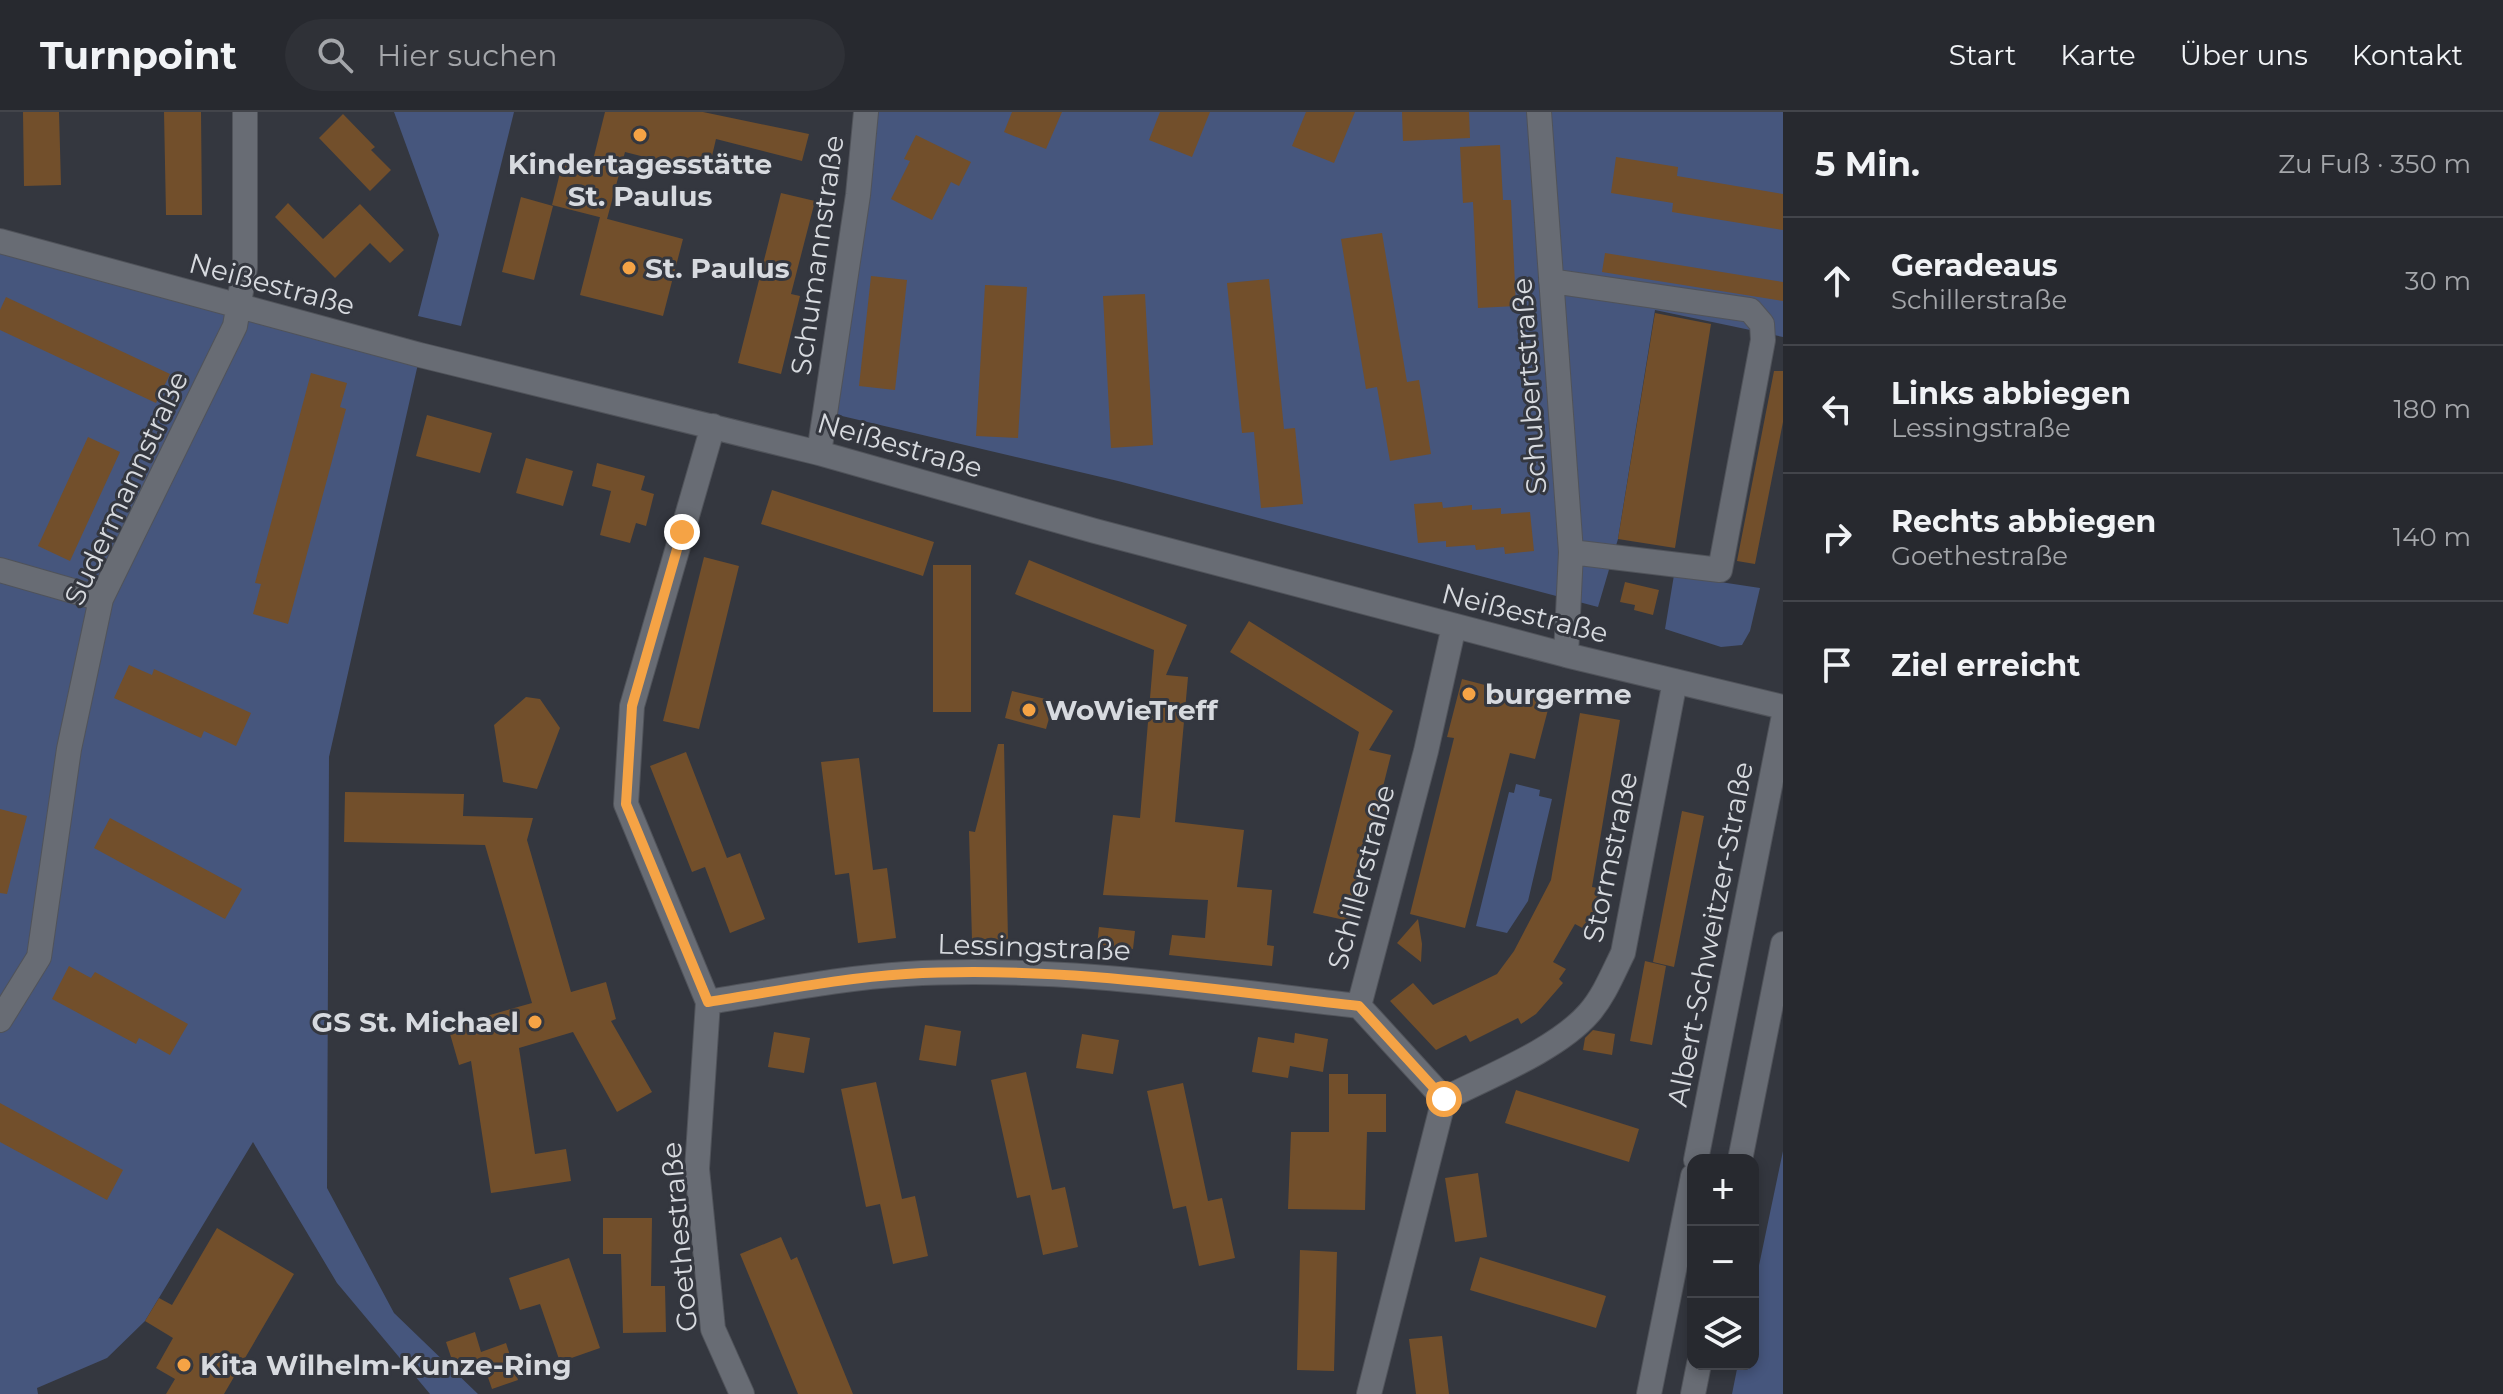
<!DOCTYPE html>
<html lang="de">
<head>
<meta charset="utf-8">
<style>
	:root { --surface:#27292f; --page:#2f3137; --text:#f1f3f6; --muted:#a4a6aa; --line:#43454b }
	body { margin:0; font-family:Montserrat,sans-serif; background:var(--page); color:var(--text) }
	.controls { position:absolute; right:24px; bottom:24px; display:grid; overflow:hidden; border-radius:16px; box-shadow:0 4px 12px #0003 }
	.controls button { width:72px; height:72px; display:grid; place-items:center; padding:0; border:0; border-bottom:2px solid var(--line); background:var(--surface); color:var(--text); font:40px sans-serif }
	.stop { position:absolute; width:24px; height:24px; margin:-18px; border:6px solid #f5a345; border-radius:50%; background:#fff }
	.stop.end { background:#f5a345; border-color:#fff; box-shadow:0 2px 8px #0008 }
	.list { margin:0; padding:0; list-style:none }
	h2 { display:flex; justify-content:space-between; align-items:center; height:104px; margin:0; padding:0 32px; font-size:34px }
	h2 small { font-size:26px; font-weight:400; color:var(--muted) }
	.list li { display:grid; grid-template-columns:52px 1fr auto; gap:24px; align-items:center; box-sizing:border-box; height:128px; padding:0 32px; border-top:2px solid var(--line) }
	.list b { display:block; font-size:30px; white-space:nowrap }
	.list p { margin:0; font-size:26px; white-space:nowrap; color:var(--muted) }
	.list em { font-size:26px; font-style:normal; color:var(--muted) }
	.icon { flex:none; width:44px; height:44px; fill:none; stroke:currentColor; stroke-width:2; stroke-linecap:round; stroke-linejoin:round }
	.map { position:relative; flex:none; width:1783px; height:1282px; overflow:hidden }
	header { display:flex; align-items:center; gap:48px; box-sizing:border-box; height:112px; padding:0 40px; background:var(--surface); border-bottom:2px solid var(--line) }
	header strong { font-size:38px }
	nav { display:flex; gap:44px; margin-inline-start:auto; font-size:28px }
	.search { width:560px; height:72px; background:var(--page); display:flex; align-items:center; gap:20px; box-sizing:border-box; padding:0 28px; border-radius:44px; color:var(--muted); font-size:30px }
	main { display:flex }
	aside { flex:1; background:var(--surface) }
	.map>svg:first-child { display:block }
	.green { fill:#46567d }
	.building { fill:#724f2b }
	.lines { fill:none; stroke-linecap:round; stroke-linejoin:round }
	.minor-casing { stroke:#50535a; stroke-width:26 }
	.minor { stroke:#686c74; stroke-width:24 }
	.route { stroke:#f5a345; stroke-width:10 }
	.poi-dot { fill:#f5a345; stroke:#34373f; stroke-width:3 }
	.labels { text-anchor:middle; stroke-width:6; stroke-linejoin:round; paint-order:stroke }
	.poi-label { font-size:28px; font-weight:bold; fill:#d7dadf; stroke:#34373f; text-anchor:start }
	.street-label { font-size:28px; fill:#d7dadf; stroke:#34373f }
</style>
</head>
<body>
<header>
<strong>Turnpoint</strong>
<div class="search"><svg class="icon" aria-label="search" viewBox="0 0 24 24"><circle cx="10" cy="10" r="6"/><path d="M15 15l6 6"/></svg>Hier suchen</div>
<nav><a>Start</a><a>Karte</a><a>Über uns</a><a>Kontakt</a></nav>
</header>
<main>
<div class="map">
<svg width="1783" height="1282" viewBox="0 0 1783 1282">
	<rect width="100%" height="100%" fill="#34373f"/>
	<path class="green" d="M 394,0 L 514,0 L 461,214 L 418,204 L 439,123 Z
		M 866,0 L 1783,0 L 1783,225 L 1655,198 L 1618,427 L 1598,495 L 1118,369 L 825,300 Z
		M 0,129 L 420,243 L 329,645 L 327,1076 L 394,1201 L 478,1282 L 430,1282 L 337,1171 L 253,1030 L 145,1209 L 107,1246 L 37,1276 L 38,1282 L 0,1282 Z
		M 1674,463 L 1760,476 L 1750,519 L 1742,533 L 1721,535 L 1665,517 Z
		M 1516,672 L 1540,678 L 1539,684 L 1552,687 L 1528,789 L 1507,821 L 1476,814 L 1509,680 L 1514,681 Z
		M 1783,1039 L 1783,1282 L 1732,1282 L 1738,1252 L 1753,1252 L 1753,1182 Z"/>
	<path class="building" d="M 23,0 L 59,0 L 61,73 L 24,74 Z
		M 164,0 L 201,0 L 202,103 L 166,103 Z
		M 605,0 L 703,0 L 809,22 L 802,49 L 716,27 L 708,61 L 625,40 L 607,107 L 552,93 L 563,49 L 591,56 Z
		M 1012,0 L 1062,0 L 1046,37 L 1004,20 Z
		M 1160,0 L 1210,0 L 1192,45 L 1149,28 Z
		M 1306,0 L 1355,0 L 1334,51 L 1292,34 Z
		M 1402,0 L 1469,0 L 1470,26 L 1403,29 Z
		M 343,2 L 375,35 L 371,38 L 391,58 L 370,79 L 319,26 Z
		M 916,23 L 971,50 L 959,74 L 951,70 L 932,108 L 891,87 L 910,49 L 904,47 Z
		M 1500,33 L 1503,88 L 1511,88 L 1516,194 L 1478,196 L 1473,90 L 1463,91 L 1460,35 Z
		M 1616,45 L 1678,55 L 1677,64 L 1783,82 L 1783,118 L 1672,100 L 1673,91 L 1611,81 Z
		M 781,81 L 815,89 L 791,182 L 800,184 L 781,262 L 738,251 Z
		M 521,85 L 553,94 L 534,168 L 502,160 Z
		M 288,91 L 323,127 L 360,92 L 404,138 L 390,151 L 370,131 L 335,166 L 275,105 Z
		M 600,105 L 683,127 L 663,204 L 580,183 Z
		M 1382,121 L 1407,270 L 1419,268 L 1431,342 L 1390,349 L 1377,275 L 1366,277 L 1341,127 Z
		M 1605,141 L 1783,170 L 1783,189 L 1602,160 Z
		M 871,164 L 907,168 L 895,278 L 859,274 Z
		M 1269,167 L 1284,317 L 1295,316 L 1303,392 L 1261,396 L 1254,320 L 1242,321 L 1227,171 Z
		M 985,173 L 1027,175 L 1018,326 L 976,324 Z
		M 1145,182 L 1153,333 L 1111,336 L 1103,184 Z
		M 6,185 L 170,262 L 156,291 L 0,218 L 0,198 Z
		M 1655,201 L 1711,212 L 1675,436 L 1618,427 Z
		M 1774,259 L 1783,259 L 1783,310 L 1755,452 L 1737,449 Z
		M 311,261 L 347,271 L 340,295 L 346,297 L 288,512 L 253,502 L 261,472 L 255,471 Z
		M 427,303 L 492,321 L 480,361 L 416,344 Z
		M 88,325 L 120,340 L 70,449 L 38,434 Z
		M 526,346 L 573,359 L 563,394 L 516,381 Z
		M 597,351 L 645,364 L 641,378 L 654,382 L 646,414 L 636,411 L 630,431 L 600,423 L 611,379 L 592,374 Z
		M 772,378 L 934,430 L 923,464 L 761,412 Z
		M 1442,390 L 1443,396 L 1472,393 L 1472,398 L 1501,396 L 1501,402 L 1530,400 L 1534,439 L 1505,442 L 1504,435 L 1476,438 L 1475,433 L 1446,435 L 1446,429 L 1418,431 L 1414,392 Z
		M 704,445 L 739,454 L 699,617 L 663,609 Z
		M 1029,448 L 1187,513 L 1166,563 L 1188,565 L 1175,710 L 1244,718 L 1237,775 L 1272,778 L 1267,833 L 1274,834 L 1272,854 L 1169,843 L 1172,823 L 1205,826 L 1208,788 L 1103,783 L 1113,703 L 1140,706 L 1154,538 L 1015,482 Z
		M 933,453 L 971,453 L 971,600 L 933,600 Z
		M 1625,470 L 1659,478 L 1653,503 L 1634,498 L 1635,493 L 1620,490 Z
		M 1249,509 L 1393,599 L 1369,638 L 1391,643 L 1349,809 L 1313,801 L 1359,620 L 1230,540 Z
		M 129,553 L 152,563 L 154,557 L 251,601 L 236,634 L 204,619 L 201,626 L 114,586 Z
		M 1462,567 L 1550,590 L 1535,647 L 1510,641 L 1465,816 L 1410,802 L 1454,626 L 1447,625 Z
		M 1012,579 L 1054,589 L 1046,617 L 1005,606 Z
		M 526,585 L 540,587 L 560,616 L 537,677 L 503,670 L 494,613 Z
		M 1580,601 L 1620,608 L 1592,775 L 1604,777 L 1588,819 L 1575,812 L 1553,850 L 1566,857 L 1559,867 L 1563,871 L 1536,902 L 1521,912 L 1518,906 L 1470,930 L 1466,923 L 1436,938 L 1390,889 L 1413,871 L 1433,893 L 1497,862 L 1514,839 L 1551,768 Z
		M 998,632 L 1004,632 L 1008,828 L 972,829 L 969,719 L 975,720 Z
		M 686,640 L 727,746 L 740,741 L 765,807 L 730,821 L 705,755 L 692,760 L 650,654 Z
		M 859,646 L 873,758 L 887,756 L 896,826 L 858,831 L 849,761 L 835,763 L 821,650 Z
		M 345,680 L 464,682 L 463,704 L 533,706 L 527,728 L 571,880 L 606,870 L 616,907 L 611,909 L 652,980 L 617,1000 L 573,920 L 519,936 L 535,1042 L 566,1037 L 571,1069 L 491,1081 L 471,949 L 459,953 L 448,915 L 532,891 L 485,733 L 344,730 Z
		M 0,697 L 27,704 L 7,782 L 0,781 Z
		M 1682,699 L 1704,704 L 1674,855 L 1653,850 Z
		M 110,706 L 242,777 L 225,807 L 94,736 Z
		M 1418,807 L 1422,832 L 1421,850 L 1397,831 Z
		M 1099,815 L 1135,819 L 1133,837 L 1097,833 Z
		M 1645,849 L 1666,854 L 1652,933 L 1630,929 Z
		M 69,854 L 91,866 L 95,860 L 188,912 L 170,943 L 139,926 L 136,932 L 52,887 Z
		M 925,913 L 961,919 L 956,954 L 919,948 Z
		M 1593,918 L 1615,922 L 1612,943 L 1583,938 L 1585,926 Z
		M 774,920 L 810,926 L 804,961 L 768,955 Z
		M 1295,921 L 1328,927 L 1323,960 L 1290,954 L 1288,966 L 1252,960 L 1258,925 L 1294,931 Z
		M 1082,922 L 1119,928 L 1113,962 L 1076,956 Z
		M 1026,960 L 1052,1078 L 1065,1075 L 1078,1135 L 1043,1143 L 1030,1083 L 1017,1086 L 991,968 Z
		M 1329,962 L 1348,962 L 1348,982 L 1386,982 L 1386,1020 L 1367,1020 L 1365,1098 L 1288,1097 L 1291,1020 L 1329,1020 Z
		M 876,970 L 902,1087 L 915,1084 L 928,1144 L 893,1152 L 880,1092 L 866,1095 L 841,977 Z
		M 1183,971 L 1208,1089 L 1222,1086 L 1235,1146 L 1199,1154 L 1186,1094 L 1173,1097 L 1147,979 Z
		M 1516,978 L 1639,1017 L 1629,1050 L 1505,1011 Z
		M 0,991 L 123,1058 L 107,1088 L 0,1030 Z
		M 1478,1061 L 1487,1125 L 1455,1130 L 1445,1066 Z
		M 603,1106 L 652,1106 L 651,1174 L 665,1174 L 666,1220 L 623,1221 L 621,1142 L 603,1142 Z
		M 217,1116 L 294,1162 L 224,1282 L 166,1282 L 175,1267 L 156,1256 L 173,1226 L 145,1209 L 159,1186 L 172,1193 Z
		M 781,1125 L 791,1148 L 797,1145 L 853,1282 L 798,1282 L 740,1142 Z
		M 1300,1138 L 1337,1140 L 1334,1259 L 1297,1258 Z
		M 1480,1145 L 1606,1184 L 1596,1216 L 1470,1178 Z
		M 569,1146 L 600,1236 L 560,1250 L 540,1192 L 520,1198 L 509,1166 Z
		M 475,1220 L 481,1240 L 506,1231 L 518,1268 L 492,1277 L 484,1254 L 457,1263 L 446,1230 Z
		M 1442,1224 L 1449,1282 L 1416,1282 L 1409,1227 Z"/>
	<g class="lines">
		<defs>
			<path id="minor" d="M 1539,0 L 1571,440 L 1566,543
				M 0,129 L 420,243 L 819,341 L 1095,419 L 1566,543 L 1783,595
				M 1551,169 L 1750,198 L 1762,212 L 1763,228 L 1720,458 L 1571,440
				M 713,314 L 632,594 L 626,692 L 708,890 L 697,1057 L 713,1217 L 742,1282
				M 819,341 L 858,83 L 866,0
				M 0,458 L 101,487
				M 708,890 C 773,880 839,866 906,862 C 1057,853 1209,877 1359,894
				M 0,908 L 39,845 L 69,637 L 101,487 L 235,214 L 245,156 L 245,0
				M 1444,987 C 1487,965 1557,938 1589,901 C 1604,884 1613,861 1623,841 L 1675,569
				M 1696,1048 L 1783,608
				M 1740,1048 L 1783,832
				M 1369,1282 L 1444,987 L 1359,894 L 1426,639 L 1454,514
				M 1649,1282 L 1693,1064
				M 1693,1282 L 1699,1252"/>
		</defs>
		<use href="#minor" class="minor-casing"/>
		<use href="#minor" class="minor"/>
	</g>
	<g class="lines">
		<path class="route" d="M 682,420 L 632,594 L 626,692 L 708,890 C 773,880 839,866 906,862 C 1057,853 1209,877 1359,894 L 1444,987"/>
	</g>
	<g class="poi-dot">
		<circle cx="640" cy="23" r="8"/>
		<circle cx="629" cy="156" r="8"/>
		<circle cx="1469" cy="582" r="8"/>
		<circle cx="1029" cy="598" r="8"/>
		<circle cx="535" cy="910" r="8"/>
		<circle cx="184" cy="1253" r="8"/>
	</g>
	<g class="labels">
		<g class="poi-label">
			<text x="640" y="62" text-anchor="middle">Kindertagesstätte<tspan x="640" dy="32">St. Paulus</tspan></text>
			<text x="645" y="166">St. Paulus</text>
			<text x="1485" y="592">burgerme</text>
			<text x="1045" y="608">WoWieTreff</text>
			<text x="519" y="920" text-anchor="end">GS St. Michael</text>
			<text x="200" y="1263">Kita Wilhelm-Kunze-Ring</text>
		</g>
		<g class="street-label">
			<text transform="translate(817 143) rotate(-82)" y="10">Schumannstraße</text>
			<text transform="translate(272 172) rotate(15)" y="10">Neißestraße</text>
			<text transform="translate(1529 274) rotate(-94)" y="10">Schubertstraße</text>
			<text transform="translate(900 333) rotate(16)" y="10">Neißestraße</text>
			<text transform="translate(126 376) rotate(-65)" y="10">Sudermannstraße</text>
			<text transform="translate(1525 501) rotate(14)" y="10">Neißestraße</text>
			<text transform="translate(1610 745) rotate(-78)" y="10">Stormstraße</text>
			<text transform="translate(1361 765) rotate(-75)" y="10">Schillerstraße</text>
			<text transform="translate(1710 822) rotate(-79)" y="10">Albert-Schweitzer-Straße</text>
			<text transform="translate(1034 835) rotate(2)" y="10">Lessingstraße</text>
			<text transform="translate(679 1125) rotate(-95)" y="10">Goethestraße</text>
		</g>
	</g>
</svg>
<div class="controls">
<button>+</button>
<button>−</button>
<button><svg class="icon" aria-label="layers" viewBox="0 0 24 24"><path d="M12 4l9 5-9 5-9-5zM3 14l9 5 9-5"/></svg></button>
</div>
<div class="stop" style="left:1444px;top:987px"></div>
<div class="stop end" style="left:682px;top:420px"></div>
</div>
<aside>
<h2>5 Min.<small>Zu Fuß · 350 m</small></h2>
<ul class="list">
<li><svg class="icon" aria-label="ahead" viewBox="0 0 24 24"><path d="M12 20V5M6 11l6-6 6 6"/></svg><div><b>Geradeaus</b><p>Schillerstraße</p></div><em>30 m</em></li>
<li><svg class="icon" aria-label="left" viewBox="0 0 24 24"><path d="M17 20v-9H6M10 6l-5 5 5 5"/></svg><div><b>Links abbiegen</b><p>Lessingstraße</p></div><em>180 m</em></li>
<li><svg class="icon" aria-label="right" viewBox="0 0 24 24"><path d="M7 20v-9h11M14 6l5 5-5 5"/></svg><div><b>Rechts abbiegen</b><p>Goethestraße</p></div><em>140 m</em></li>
<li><svg class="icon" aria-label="arrive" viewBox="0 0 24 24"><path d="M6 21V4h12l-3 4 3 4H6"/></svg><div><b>Ziel erreicht</b></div></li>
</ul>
</aside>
</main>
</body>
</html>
